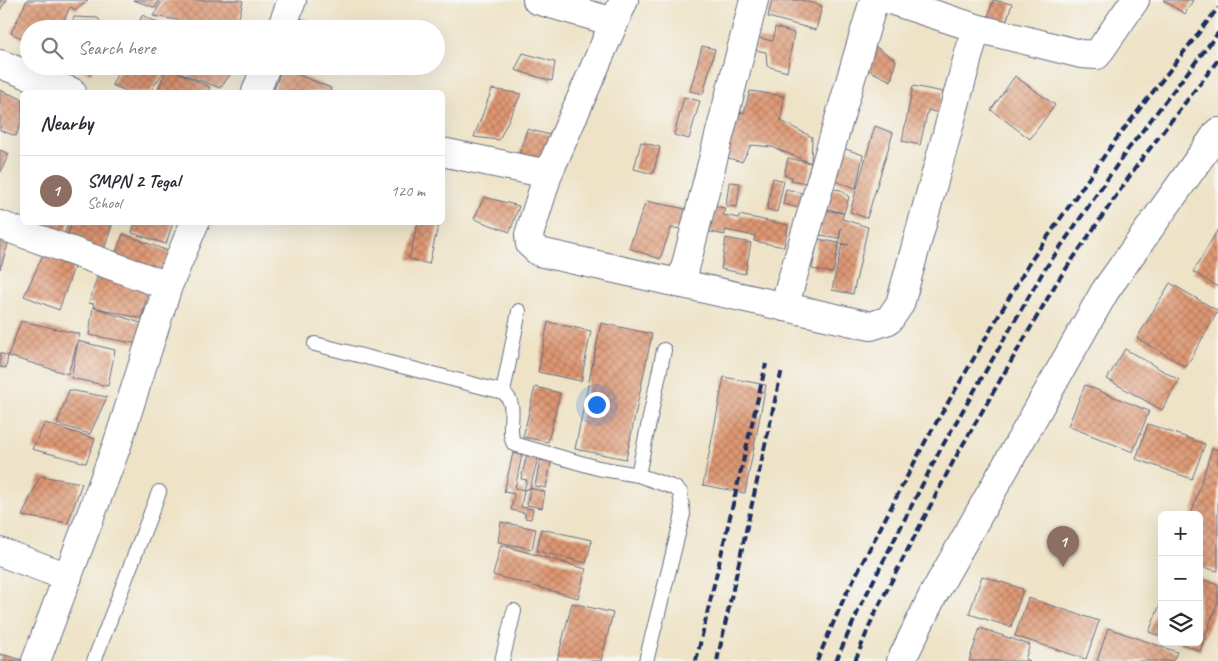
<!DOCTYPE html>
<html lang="en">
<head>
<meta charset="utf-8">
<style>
	:root { --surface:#fff; --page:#f7f7f7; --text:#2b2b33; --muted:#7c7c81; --line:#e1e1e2; --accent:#2563eb }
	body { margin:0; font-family:Caveat,sans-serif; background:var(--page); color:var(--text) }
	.controls { position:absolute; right:15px; bottom:15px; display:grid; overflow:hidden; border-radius:8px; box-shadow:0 5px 20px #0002 }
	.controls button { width:45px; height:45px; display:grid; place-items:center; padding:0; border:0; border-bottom:1px solid var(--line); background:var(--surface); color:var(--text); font:25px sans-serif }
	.you { position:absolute; left:596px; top:404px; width:18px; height:18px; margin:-12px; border:4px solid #fff; border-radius:50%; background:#1a73e8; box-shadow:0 0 0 8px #1a73e833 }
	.badge { display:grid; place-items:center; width:32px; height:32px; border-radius:50%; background:var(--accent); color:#fff; font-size:16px; font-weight:700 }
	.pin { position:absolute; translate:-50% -41px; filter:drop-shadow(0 1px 2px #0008) }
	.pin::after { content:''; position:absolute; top:26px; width:18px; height:15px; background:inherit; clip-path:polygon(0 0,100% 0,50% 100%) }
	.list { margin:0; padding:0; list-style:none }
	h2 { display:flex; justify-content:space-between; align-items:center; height:65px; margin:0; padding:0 20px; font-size:21px }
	h2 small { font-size:16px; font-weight:400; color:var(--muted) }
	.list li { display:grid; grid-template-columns:32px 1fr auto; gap:15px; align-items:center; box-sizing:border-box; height:70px; padding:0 20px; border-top:1px solid var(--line) }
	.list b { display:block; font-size:19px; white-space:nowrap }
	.list p { margin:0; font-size:16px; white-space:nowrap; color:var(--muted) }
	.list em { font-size:16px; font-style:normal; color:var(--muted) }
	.icon { flex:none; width:28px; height:28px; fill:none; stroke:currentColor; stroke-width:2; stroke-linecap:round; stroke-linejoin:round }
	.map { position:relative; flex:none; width:1218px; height:661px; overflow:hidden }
	.search { position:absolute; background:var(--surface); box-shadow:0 5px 20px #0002; left:20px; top:20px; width:425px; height:55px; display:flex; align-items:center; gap:12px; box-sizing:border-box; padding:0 18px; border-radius:28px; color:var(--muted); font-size:19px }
	.panel { position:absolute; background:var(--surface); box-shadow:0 5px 20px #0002; left:20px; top:90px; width:425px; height:135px; border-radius:8px }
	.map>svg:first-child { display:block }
	.building { fill:url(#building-cross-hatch) }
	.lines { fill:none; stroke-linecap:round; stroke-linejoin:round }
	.lane-casing { stroke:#656e83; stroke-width:16 }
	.street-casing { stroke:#656e83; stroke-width:30 }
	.lane { stroke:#fff; stroke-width:14 }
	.street { stroke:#fff; stroke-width:28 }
	.rail { stroke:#1b2f5e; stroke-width:4; stroke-dasharray:8 4; stroke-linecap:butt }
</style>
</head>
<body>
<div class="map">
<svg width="1218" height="661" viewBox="0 0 1218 661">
	<defs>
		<pattern id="building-cross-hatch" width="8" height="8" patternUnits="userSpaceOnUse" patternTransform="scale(1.25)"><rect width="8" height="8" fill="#df9772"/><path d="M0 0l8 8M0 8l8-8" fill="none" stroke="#b47c61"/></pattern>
	</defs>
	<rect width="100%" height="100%" fill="#f6f6f2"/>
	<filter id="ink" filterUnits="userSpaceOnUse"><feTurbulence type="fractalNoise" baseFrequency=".02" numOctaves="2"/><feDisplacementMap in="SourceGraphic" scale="10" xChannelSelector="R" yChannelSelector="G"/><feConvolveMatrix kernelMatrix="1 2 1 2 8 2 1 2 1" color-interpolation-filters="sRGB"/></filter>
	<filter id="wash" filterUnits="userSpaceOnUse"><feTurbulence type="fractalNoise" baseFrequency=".0096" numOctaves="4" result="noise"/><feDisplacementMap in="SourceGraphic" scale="20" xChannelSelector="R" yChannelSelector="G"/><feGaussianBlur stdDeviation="1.12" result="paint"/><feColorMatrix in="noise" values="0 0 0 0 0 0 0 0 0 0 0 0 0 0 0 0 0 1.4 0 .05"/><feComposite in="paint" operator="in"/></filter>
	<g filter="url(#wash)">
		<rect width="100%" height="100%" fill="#eee3c7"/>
		<g id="blocks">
			<path class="building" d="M 0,0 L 7,0 L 0,10 Z
				M 27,0 L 88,0 L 76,10 L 70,7 L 60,29 L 29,29 L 29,42 L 11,33 Z
				M 133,0 L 159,0 L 156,8 Z
				M 163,0 L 240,0 L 243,1 L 236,29 L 205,29 L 189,22 L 153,16 Z
				M 772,0 L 801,0 L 822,6 L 816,30 L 768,17 Z
				M 993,0 L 1012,4 L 1004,29 L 986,25 Z
				M 1163,0 L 1193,0 L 1185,14 Z
				M 142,15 L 171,29 L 137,29 Z
				M 74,17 L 98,18 L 105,29 L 69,29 Z
				M 299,18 L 330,28 L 330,29 L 297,29 Z
				M 189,22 L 194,29 L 185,29 Z
				M 775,27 L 794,33 L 787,72 L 767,66 L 766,52 L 755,50 L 758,38 L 773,41 Z
				M 702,46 L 715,49 L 703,94 L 690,91 Z
				M 876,47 L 896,60 L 891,81 L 864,68 Z
				M 523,53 L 555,62 L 552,81 L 515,70 Z
				M 74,66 L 94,66 L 91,74 Z
				M 121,66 L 167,66 L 150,92 L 129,92 L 112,85 Z
				M 168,66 L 223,66 L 230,75 L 220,88 L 175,71 L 210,87 L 208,92 L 157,92 Z
				M 282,68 L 331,88 L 330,92 L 273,92 Z
				M 1015,76 L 1055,105 L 1030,139 L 991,110 Z
				M 913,86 L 943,92 L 939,113 L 928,110 L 920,145 L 902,141 Z
				M 492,89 L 521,94 L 499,140 L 474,137 Z
				M 0,90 L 22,99 L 22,119 L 16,136 L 0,130 Z
				M 750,91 L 784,96 L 781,121 L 812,137 L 811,163 L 806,183 L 791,180 L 792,177 L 784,175 L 788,158 L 811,163 L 772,147 L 751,145 L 742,162 L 722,156 L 733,111 L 744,113 Z
				M 684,97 L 700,101 L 689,139 L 674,135 Z
				M 875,126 L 893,133 L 867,218 L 850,212 Z
				M 527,129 L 550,135 L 541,166 L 518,159 Z
				M 641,142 L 660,147 L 653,174 L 634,169 Z
				M 840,147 L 863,155 L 856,188 L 831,180 Z
				M 0,150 L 9,154 L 0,173 Z
				M 773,178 L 784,181 L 777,212 L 767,209 Z
				M 729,182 L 740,183 L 737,207 L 726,206 Z
				M 824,188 L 841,190 L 849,197 L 842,219 L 868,227 L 853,294 L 832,290 L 842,244 L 849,245 L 839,243 L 841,228 L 839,238 L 820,235 L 824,210 L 843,213 L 819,206 Z
				M 786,189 L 802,193 L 799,208 L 783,204 Z
				M 484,197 L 519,206 L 510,232 L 474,219 Z
				M 646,201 L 691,210 L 687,229 L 671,228 L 660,259 L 629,248 Z
				M 712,206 L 725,208 L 723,215 L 739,218 L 739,215 L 788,225 L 784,247 L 754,241 L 755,236 L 725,230 L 725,235 L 706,231 Z
				M 22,222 L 69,222 L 61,243 Z
				M 72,222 L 113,222 L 102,256 L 65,244 Z
				M 135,222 L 173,222 L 166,244 L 132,233 Z
				M 418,222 L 439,222 L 429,264 L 409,259 Z
				M 1218,229 L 1218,287 L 1193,272 Z
				M 123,234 L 171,252 L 162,275 L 114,257 Z
				M 0,235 L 10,238 L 0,269 Z
				M 726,238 L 751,243 L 745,274 L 721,269 Z
				M 818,239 L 839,243 L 833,273 L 812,269 Z
				M 43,255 L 75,264 L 59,310 L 24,296 Z
				M 99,271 L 149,287 L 142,317 L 139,318 L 93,307 L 146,325 L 139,344 L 89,335 L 93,307 L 94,304 L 89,303 Z
				M 1170,283 L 1218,311 L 1186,367 L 1137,338 Z
				M 21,321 L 80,334 L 68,374 L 8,356 Z
				M 548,322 L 591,331 L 581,381 L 538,372 Z
				M 601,323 L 652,334 L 626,459 L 575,449 Z
				M 78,341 L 115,350 L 108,386 L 71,378 Z
				M 1125,349 L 1179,380 L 1162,410 L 1107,379 Z
				M 0,353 L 8,356 L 6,368 L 0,367 Z
				M 724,377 L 766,385 L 745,493 L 703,485 Z
				M 1085,385 L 1149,411 L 1133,452 L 1068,426 Z
				M 535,387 L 560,393 L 548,442 L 523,437 Z
				M 69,390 L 107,397 L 90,434 L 57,424 Z
				M 45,423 L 95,439 L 86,463 L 32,449 Z
				M 1148,424 L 1205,444 L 1192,479 L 1136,459 Z
				M 1212,448 L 1218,450 L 1218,571 L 1199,566 L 1199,515 L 1191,515 Z
				M 513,453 L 522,455 L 515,488 L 524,490 L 521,507 L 533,509 L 531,519 L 525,518 L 525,513 L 511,510 L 514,494 L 504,492 Z
				M 527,454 L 538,458 L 530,488 L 524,490 L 527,480 L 521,479 Z
				M 540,460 L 551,462 L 546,488 L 535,486 Z
				M 40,476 L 82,483 L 68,523 L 22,516 Z
				M 530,488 L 545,492 L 542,508 L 527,505 Z
				M 501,522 L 536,529 L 532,549 L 498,542 Z
				M 541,529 L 592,540 L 586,563 L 537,551 Z
				M 501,545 L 586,569 L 578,598 L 493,575 Z
				M 982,576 L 1023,589 L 1011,627 L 969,614 Z
				M 1199,578 L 1218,585 L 1218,601 L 1200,651 L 1177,642 L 1199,642 Z
				M 1028,598 L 1099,621 L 1086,659 L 1015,636 Z
				M 1162,599 L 1162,637 L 1149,632 Z
				M 572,603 L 613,613 L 601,661 L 557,661 Z
				M 980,628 L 1030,645 L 1025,659 L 1030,661 L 969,661 Z
				M 1108,628 L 1177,652 L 1173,661 L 1097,661 Z
				M 0,654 L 23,660 L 23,661 L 0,661 Z"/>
		</g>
	</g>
	<g filter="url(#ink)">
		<use href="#blocks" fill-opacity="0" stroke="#656e83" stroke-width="1"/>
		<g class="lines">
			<defs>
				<path id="lane" d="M 315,344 L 503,392 C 520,405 505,428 514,444 L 598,468 L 638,475 L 675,488 L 680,492 L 683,514 L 646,661
					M 503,392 L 519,311
					M 638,475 L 664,350
					M 94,661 L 159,492
					M 502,661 L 514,611"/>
				<path id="street" d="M 537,0 L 614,22
					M 624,0 L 548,174 L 529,235 L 530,244 L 539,252 L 871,326 L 889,320 L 900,304 L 976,28
					M 890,0 L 976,28 L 1081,54 L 1097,55 L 1135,0
					M 281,29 L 292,0
					M 0,64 L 72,92
					M 256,92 L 266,66
					M 442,152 L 548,174
					M 0,225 L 168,286
					M 681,284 L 754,0
					M 784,307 L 874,0
					M 0,552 L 68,577
					M 36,661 L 117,445 L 168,286 L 195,222
					M 901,661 L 932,597 L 1105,291 L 1218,132"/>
			</defs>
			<use href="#lane" class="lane-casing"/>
			<use href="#street" class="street-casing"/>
			<use href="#lane" class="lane"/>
			<use href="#street" class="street"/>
			<path class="rail" d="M 696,661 L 766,364
				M 717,661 L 782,369
				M 817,661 L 844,598 L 925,442 L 1030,262 L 1114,142 L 1218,8
				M 836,661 L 860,607 L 940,450 L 1043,272 L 1126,152 L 1218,33
				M 855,661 L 874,615 L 954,460 L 1057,282 L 1138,164 L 1218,60"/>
		</g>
	</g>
</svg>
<div class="controls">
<button>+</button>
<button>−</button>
<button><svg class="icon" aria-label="layers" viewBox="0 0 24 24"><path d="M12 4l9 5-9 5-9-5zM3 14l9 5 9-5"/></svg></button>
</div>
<div class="you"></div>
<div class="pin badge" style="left:1063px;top:567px;background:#8d6e63">1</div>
<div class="search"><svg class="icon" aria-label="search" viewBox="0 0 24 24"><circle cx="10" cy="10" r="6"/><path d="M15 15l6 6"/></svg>Search here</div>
<section class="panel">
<h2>Nearby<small></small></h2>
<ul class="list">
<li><span class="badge" style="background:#8d6e63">1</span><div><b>SMPN 2 Tegal</b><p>School</p></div><em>120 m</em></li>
</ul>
</section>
</div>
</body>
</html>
